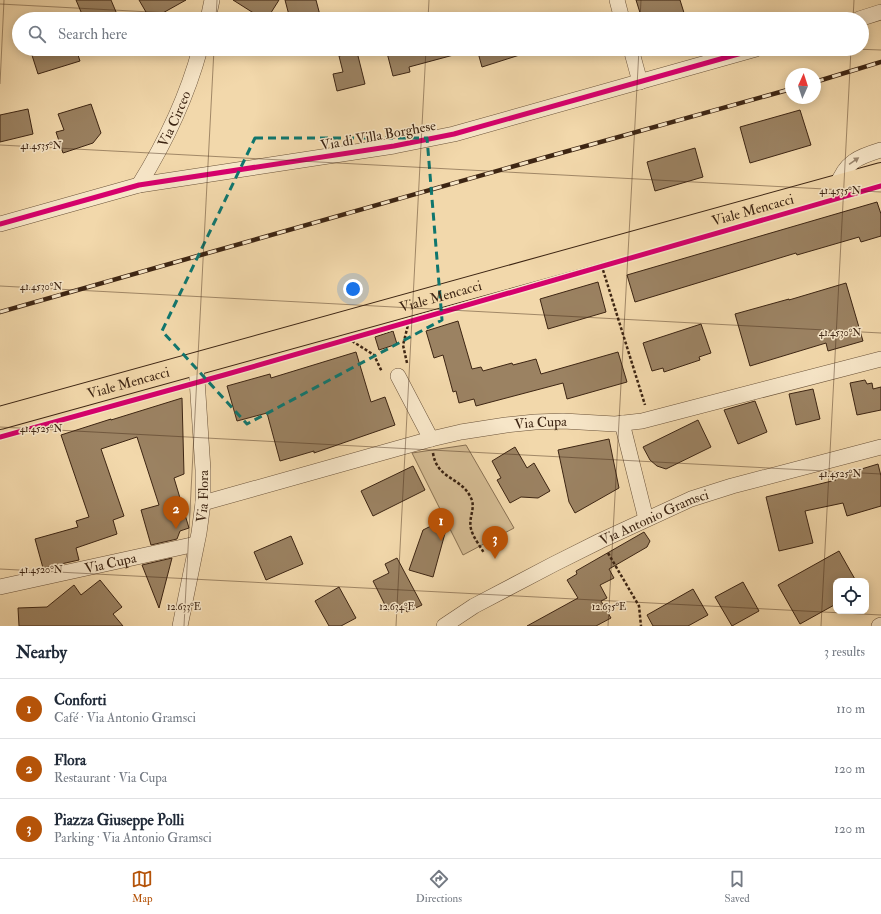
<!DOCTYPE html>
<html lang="en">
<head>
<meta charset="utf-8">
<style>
	:root { --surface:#fff; --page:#f2f2f3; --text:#1f2937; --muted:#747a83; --line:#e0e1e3; --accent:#b45309 }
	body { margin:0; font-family:"IM FELL Double Pica",serif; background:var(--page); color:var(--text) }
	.controls { position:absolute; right:12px; bottom:12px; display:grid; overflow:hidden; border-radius:8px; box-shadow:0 2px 10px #0003 }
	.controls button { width:36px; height:36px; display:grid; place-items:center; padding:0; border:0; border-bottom:1px solid var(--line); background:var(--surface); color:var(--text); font:20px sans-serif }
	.compass { position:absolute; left:785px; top:68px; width:36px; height:36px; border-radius:50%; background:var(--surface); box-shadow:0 2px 10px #0003; rotate:3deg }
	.you { position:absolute; left:353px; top:289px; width:14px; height:14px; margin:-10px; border:3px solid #fff; border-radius:50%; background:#1a73e8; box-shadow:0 0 0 6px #1a73e833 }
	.badge { display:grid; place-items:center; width:26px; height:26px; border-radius:50%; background:var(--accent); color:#fff; font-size:13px; font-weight:700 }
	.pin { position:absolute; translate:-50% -33px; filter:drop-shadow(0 1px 2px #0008) }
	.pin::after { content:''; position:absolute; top:21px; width:14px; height:12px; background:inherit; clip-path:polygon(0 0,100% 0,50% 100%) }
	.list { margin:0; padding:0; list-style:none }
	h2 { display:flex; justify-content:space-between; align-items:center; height:52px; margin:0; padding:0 16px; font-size:17px }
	h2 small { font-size:13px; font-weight:400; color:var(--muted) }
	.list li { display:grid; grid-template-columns:26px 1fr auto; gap:12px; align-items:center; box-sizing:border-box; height:60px; padding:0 16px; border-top:1px solid var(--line) }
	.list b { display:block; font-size:15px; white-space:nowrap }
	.list p { margin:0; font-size:13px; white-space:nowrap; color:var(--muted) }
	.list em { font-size:13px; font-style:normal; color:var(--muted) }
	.icon { flex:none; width:22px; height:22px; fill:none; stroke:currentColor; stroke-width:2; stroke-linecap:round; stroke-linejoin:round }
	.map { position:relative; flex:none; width:881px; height:626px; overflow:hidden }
	.search { position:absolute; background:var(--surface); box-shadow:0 2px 10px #0003; left:12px; right:12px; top:12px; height:44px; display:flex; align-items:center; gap:10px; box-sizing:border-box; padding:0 14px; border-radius:22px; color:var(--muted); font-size:15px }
	.sheet { height:232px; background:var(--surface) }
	nav { display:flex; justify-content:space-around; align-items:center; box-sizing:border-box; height:56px; border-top:1px solid var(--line); background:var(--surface); font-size:11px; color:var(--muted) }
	nav a { display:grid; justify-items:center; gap:2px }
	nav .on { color:var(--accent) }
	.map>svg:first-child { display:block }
	.green { fill:#d3ba91; stroke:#887052 }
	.building { fill:#9b8262; stroke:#3d2513 }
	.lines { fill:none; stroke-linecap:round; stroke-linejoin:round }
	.street-casing { stroke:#6a5239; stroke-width:16 }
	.primary-casing { stroke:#3d2513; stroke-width:24 }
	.path { stroke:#3d2513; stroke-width:2.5; stroke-dasharray:3 2; stroke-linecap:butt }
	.street { stroke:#f7e6c8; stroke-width:15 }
	.primary { stroke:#f2d8ab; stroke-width:22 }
	.rail-casing { stroke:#3d2513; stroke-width:4.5 }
	.rail { stroke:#f7e6c8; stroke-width:3; stroke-dasharray:9; stroke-linecap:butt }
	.cycleway-casing { stroke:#f7e6c8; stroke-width:8 }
	.cycleway { stroke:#d6006c; stroke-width:5 }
	.oneway { fill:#9a866e }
	.marked { fill:none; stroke:#0f766e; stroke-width:3; stroke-dasharray:8 5; stroke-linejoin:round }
	.ticks { fill:none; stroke:#3d2513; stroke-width:1; stroke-opacity:0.45 }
	.labels { text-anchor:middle; stroke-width:3; stroke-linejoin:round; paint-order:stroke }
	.street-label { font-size:14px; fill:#3d2513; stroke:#f7e6c8 }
	.ticks-label { font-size:10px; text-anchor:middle; fill:#3d2513; stroke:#f7e6c8; stroke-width:3; stroke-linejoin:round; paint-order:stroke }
</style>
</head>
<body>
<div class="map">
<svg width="881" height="626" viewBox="0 0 881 626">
	<rect width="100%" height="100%" fill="#f2d8ab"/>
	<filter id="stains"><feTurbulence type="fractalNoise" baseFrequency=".005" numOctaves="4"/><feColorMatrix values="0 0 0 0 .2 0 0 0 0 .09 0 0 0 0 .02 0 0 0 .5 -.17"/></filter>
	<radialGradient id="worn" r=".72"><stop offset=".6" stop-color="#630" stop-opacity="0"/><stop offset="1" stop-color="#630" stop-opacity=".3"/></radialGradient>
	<path class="green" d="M 466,445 L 514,528 L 463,555 L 412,453 Z"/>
	<path class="building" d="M 76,0 L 111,0 L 119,19 L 84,19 Z
		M 139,0 L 186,0 L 152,19 L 150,19 Z
		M 233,0 L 279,0 L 267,19 L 263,19 Z
		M 285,0 L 316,0 L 321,19 L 290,19 Z
		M 636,0 L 680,0 L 685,16 L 675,19 L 642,19 Z
		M 30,49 L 76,49 L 80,61 L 38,74 Z
		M 386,49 L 460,49 L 461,53 L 409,67 L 410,72 L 393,76 Z
		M 477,49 L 528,49 L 529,52 L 482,67 Z
		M 357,52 L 365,84 L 337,91 L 333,74 L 343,72 L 339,56 Z
		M 91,104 L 101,133 L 93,143 L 63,153 L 56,132 L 64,130 L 58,114 Z
		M 28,109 L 33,134 L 0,142 L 0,115 Z
		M 800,110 L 811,145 L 750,163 L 740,127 Z
		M 695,148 L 703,177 L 655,191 L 647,162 Z
		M 877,202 L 881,214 L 881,236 L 861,242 L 859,237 L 797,255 L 796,253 L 635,302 L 627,275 Z
		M 598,282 L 606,312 L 548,329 L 540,299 Z
		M 846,283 L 863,341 L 828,351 L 826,343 L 750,366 L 735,314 L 789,299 L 789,300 Z
		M 458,321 L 472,369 L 481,367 L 483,371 L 512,363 L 513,365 L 536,359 L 541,374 L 618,352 L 627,382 L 567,399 L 563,383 L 476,406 L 474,399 L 459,403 L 456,391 L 453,392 L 443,355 L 434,358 L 426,331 Z
		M 701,324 L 711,353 L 699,357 L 700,360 L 664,372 L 663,368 L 652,371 L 643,343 Z
		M 393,331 L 397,344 L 379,350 L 375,337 Z
		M 356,352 L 371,402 L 385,397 L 395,425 L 314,453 L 314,451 L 280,461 L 267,413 L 237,421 L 227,386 L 270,374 L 271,378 Z
		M 865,380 L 867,384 L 872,383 L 873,389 L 881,387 L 881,410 L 857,415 L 850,383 Z
		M 813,389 L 820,419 L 796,425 L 789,394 Z
		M 182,398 L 184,474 L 174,478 L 189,528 L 180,531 L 177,539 L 151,545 L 141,510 L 159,505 L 137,437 L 101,449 L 124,516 L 113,520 L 117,534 L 76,548 L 79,560 L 43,568 L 35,539 L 78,527 L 76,521 L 89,517 L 61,435 L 111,419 L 111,420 Z
		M 755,401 L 767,432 L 738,444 L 724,410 Z
		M 698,420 L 711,447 L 666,469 L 657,466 L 650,460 L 643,447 Z
		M 609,439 L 619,488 L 575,513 L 569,502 L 558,450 Z
		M 515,447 L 527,468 L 534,463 L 550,491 L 538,498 L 521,497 L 510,503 L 497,480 L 501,478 L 492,461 Z
		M 878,464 L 881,476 L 881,506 L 847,516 L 843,503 L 805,511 L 813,543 L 779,551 L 766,497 L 836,480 L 835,477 Z
		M 413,466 L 425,490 L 373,516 L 361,491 Z
		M 437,523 L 447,526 L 433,577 L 409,570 L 423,530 Z
		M 644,532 L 650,541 L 647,547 L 609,569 L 614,578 L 600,585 L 607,598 L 601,601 L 611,618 L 596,626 L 527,626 L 578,598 L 567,580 L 577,574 L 576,571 Z
		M 291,536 L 303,564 L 266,580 L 254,552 Z
		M 839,551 L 856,581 L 836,581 L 836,604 L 800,624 L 778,585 Z
		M 172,558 L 159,608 L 142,565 Z
		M 397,558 L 422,605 L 407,612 L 402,604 L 388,611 L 373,581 L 389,573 L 385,564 Z
		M 100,580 L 122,607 L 113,614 L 123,626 L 19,626 L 18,608 L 47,607 L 74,585 L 81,595 Z
		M 743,582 L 759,611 L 732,626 L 715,597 Z
		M 339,587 L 356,618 L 341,626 L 329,626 L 315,601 Z
		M 693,589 L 708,615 L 688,626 L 653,626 L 647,615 Z"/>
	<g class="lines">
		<defs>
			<g id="street">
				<path d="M 617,0 L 622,19"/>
				<path d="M 208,19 L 212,0"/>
				<path d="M 859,19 L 881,12"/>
				<path d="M 631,49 L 640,82"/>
				<path id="s1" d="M 139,185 C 165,143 187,97 200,49"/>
				<path d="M 837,186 C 845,162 858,157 881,150"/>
				<path d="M 0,224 L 139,185 L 394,146 L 454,134 L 756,49"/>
				<path d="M 398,376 L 431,439"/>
				<path d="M 622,423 L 646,519"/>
				<path id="s2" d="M 203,503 L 431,439 L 461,432 L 506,425 L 535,422 L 563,421 L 615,424 L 642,421 L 881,359"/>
				<path id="s3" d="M 0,587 L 196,544"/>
				<path id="s4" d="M 180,626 L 199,533 L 203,503 L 203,470 L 196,364"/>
				<path id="s5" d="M 444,626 L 474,606 L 554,564 L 600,541 L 691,499 L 732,486 L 881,447"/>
				<path d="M 879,626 L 881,625"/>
			</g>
			<g id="primary">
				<path id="s6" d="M 0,418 L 881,174"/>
			</g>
		</defs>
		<use href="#street" class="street-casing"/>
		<use href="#primary" class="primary-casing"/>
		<path class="path" d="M 603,270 L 645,405
			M 352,341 L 374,355 L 382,372
			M 407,363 L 403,345 L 408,325
			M 433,453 C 437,479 460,477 470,496 C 477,508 468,516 471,529 C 473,537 480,546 484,553
			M 608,553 L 639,606 L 641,626"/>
		<use href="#street" class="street"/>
		<use href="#primary" class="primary"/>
		<defs>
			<path id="rail" d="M 815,82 L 881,62
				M 0,312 L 525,163 L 791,89"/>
		</defs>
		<use href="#rail" class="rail-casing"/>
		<use href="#rail" class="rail"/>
		<defs>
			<path id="cycleway" d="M 0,224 L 139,185 L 394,146 L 454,134 L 756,49
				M 0,437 L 224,375 L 881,186"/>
		</defs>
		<use href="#cycleway" class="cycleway-casing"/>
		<use href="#cycleway" class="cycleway"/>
	</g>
	<defs><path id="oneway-solid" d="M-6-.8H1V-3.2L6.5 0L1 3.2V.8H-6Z"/></defs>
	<use class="oneway" href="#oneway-solid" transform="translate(854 161) rotate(-35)"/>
	<path class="marked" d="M 255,138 L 427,138 L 442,320 L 247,424 L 162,331 Z"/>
	<path class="ticks" d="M 0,4 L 282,19M 216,19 L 217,0M 428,19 L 429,0M 640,19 L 641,0M 853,19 L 854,0M 854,49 L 881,50M 0,84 L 4,0M 0,145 L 881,192M 0,286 L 881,333M 0,427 L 881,474M 0,569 L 881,615M 184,626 L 214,49M 396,626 L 426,49M 608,626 L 639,49M 821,626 L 851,49"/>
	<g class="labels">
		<g class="street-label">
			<text dy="5" stroke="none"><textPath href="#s1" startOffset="75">Via Circeo</textPath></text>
			<text transform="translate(378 135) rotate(-10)" y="5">Via di Villa Borghese</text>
			<text dy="5" stroke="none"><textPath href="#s6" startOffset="781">Viale Mencacci</textPath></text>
			<text dy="5" stroke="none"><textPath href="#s6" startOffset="457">Viale Mencacci</textPath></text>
			<text dy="5" stroke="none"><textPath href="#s6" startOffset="133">Viale Mencacci</textPath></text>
			<text dy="5" stroke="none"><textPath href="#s2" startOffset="348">Via Cupa</textPath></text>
			<text dy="5" stroke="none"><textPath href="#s4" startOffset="132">Via Flora</textPath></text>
			<text dy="5" stroke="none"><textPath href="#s5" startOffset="237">Via Antonio Gramsci</textPath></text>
			<text dy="5" stroke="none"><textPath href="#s3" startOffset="113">Via Cupa</textPath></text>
		</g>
	</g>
	<g class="ticks-label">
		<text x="41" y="149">41.4535°N</text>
		<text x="840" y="194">41.4535°N</text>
		<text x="41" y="290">41.4530°N</text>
		<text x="840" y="336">41.4530°N</text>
		<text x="41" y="432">41.4525°N</text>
		<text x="840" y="477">41.4525°N</text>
		<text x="41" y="573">41.4520°N</text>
		<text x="184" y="610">12.633°E</text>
		<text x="397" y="610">12.634°E</text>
		<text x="609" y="610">12.635°E</text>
	</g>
	<rect width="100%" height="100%" filter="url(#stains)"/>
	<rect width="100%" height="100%" fill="url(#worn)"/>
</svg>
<div class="controls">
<button><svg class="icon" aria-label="locate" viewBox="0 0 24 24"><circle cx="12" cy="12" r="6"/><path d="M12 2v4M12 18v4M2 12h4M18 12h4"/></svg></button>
</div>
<svg class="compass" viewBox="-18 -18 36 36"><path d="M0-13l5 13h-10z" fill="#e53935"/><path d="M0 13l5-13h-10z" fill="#747a83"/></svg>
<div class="you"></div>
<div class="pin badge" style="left:441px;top:541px">1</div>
<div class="pin badge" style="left:176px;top:529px">2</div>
<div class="pin badge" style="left:495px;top:559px">3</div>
<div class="search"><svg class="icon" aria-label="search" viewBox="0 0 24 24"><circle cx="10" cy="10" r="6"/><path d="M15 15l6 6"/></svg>Search here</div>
</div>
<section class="sheet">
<h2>Nearby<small>3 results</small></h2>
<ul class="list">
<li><span class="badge">1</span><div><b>Conforti</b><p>Café · Via Antonio Gramsci</p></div><em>110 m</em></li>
<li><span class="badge">2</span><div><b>Flora</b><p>Restaurant · Via Cupa</p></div><em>120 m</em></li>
<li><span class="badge">3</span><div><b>Piazza Giuseppe Polli</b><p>Parking · Via Antonio Gramsci</p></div><em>120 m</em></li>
</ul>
</section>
<nav>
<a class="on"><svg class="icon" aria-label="map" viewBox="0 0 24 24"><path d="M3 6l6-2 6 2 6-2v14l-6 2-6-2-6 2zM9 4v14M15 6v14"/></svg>Map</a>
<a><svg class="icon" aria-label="directions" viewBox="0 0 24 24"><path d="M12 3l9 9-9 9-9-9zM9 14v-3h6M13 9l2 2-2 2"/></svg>Directions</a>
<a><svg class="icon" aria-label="saved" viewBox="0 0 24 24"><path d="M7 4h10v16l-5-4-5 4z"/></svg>Saved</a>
</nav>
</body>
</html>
